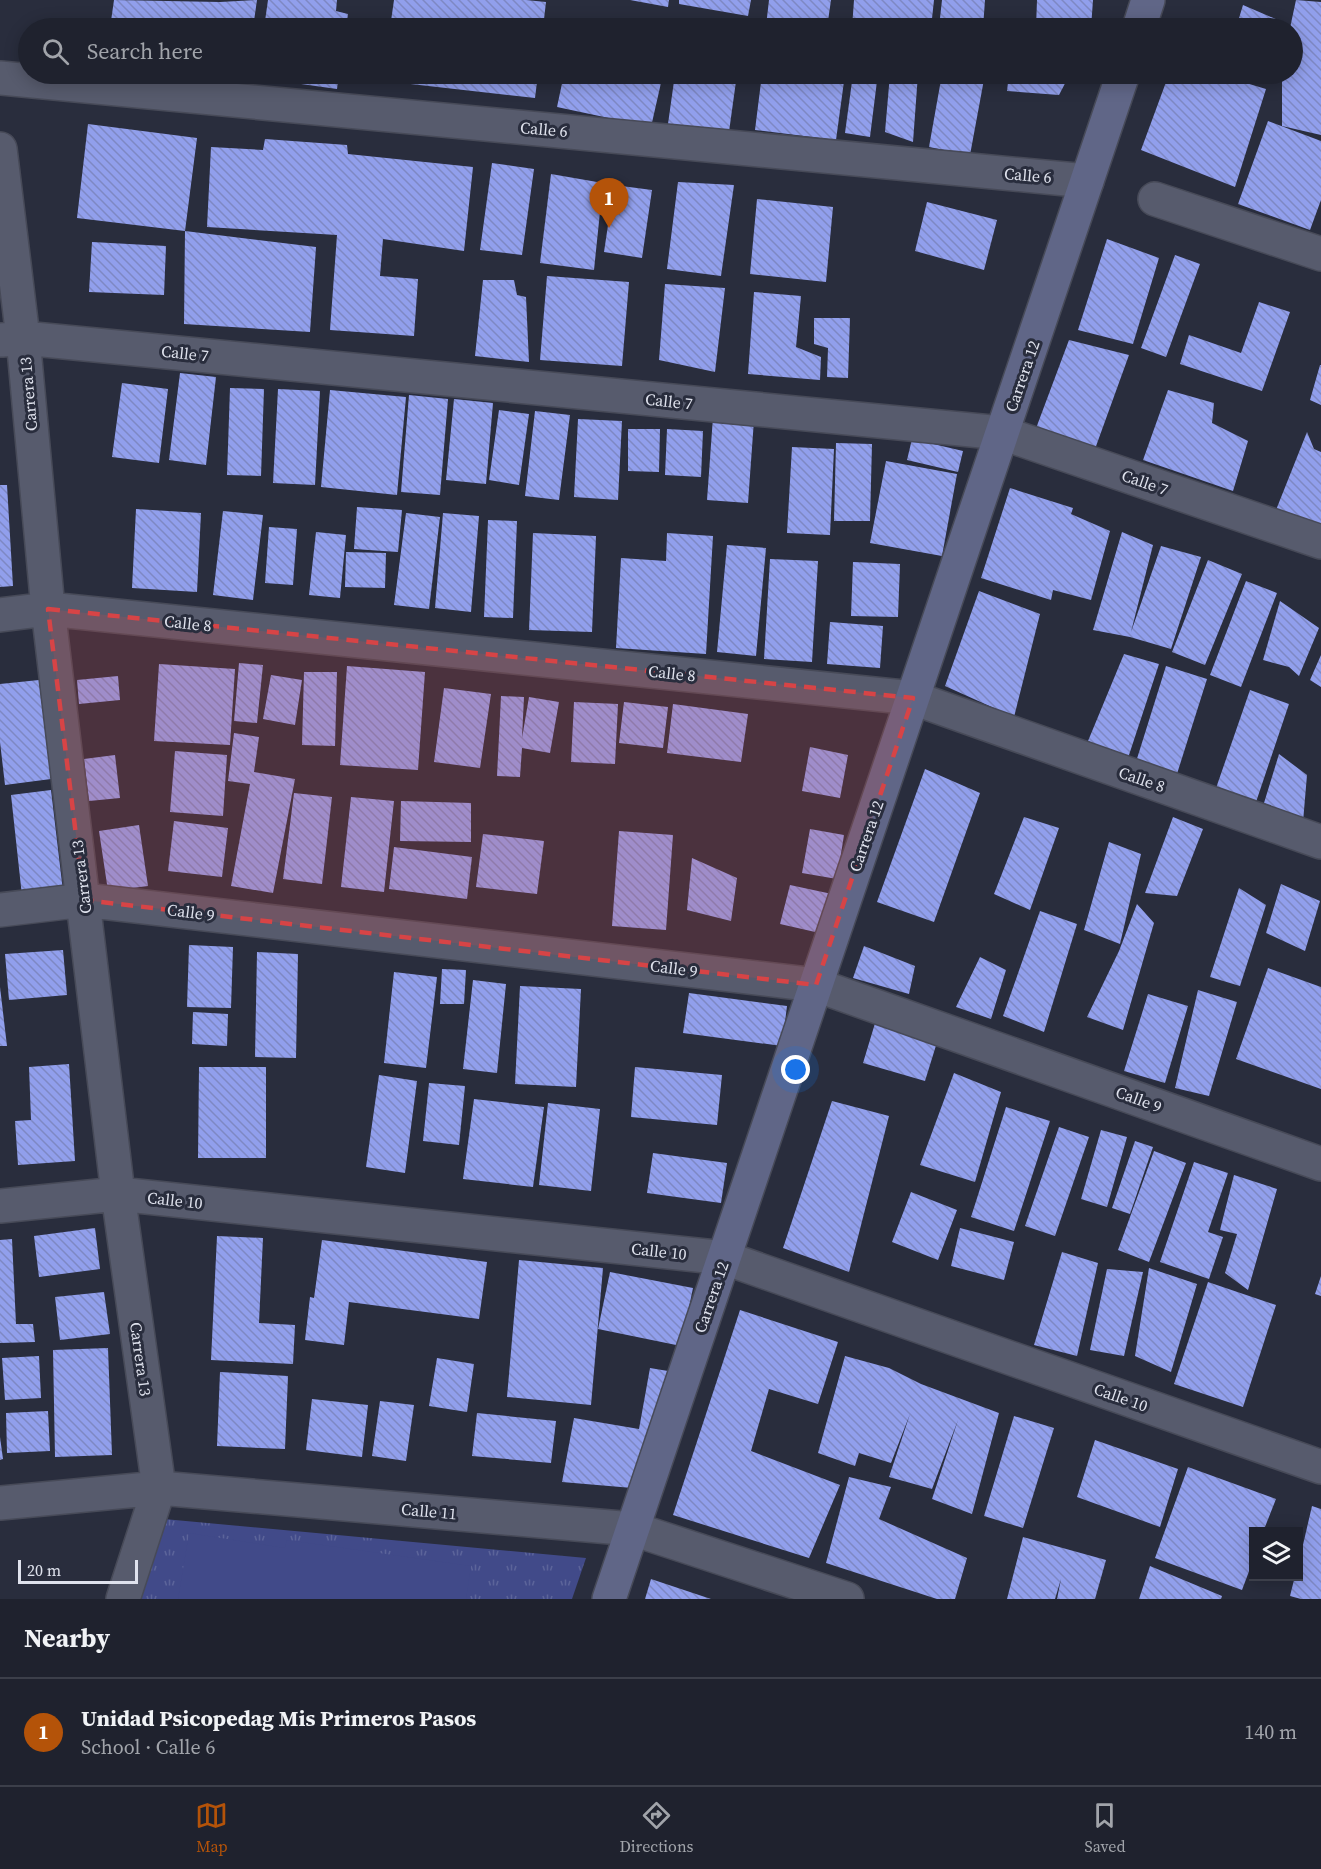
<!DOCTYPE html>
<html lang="en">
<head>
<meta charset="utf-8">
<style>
	:root { --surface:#1f222e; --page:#2c2f3a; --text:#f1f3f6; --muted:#a1a4aa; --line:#3c3f4a; --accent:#b45309 }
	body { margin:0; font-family:"Source Serif 4",serif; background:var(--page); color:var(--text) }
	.controls { position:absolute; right:18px; bottom:18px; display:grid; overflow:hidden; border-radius:0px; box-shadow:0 3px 15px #0003 }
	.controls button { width:54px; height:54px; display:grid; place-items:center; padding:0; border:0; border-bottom:2px solid var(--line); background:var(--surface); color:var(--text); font:30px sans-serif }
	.scale { position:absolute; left:18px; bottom:15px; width:120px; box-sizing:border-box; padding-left:6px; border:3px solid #dfe2ed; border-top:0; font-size:16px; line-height:21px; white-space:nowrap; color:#dfe2ed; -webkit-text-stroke:4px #292d3d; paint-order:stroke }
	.you { position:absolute; left:796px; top:1070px; width:21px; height:21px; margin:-15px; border:4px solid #fff; border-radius:50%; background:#1a73e8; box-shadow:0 0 0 9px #1a73e833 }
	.badge { display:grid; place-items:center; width:39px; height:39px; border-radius:50%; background:var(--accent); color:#fff; font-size:20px; font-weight:700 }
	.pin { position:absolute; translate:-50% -50px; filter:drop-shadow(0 2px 3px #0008) }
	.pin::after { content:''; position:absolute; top:32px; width:21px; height:18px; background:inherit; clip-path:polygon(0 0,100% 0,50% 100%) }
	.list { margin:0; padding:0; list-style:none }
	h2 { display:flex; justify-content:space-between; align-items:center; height:78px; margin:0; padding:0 24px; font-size:26px }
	h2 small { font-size:20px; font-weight:400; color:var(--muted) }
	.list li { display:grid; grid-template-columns:39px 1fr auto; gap:18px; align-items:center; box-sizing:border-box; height:108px; padding:0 24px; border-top:2px solid var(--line) }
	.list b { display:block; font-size:22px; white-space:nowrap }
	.list p { margin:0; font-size:20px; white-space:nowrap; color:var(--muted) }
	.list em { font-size:20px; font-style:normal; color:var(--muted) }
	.icon { flex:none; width:33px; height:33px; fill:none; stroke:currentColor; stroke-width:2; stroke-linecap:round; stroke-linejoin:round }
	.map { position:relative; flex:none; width:1321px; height:1599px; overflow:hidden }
	.search { position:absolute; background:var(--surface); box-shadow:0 3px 15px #0003; left:18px; right:18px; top:18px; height:66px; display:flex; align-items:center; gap:15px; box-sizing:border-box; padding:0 21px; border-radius:33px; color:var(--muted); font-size:22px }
	.sheet { height:186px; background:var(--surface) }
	nav { display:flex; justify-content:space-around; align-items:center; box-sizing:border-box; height:84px; border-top:2px solid var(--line); background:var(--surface); font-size:16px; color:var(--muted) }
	nav a { display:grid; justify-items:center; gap:3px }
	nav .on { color:var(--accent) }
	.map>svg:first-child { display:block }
	.grass { fill:url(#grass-tufts) }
	.pitch { fill:#414a89 }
	.building { fill:url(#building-back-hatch) }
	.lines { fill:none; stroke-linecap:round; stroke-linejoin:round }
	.street-casing { stroke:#474a58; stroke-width:36 }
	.secondary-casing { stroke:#474a58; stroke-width:36 }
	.street { stroke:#575b6d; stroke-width:33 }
	.secondary { stroke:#606687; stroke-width:33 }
	.marked { fill:#d74446; fill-opacity:0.2; stroke:#d74446; stroke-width:4.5; stroke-dasharray:12 8; stroke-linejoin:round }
	.labels { text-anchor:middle; stroke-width:6; stroke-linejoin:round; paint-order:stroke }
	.street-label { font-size:16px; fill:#dfe2ed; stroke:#292d3d }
</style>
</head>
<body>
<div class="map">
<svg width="1321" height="1599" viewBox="0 0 1321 1599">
	<defs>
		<pattern id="grass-tufts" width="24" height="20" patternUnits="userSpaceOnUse" patternTransform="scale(1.5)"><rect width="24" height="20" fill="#414a89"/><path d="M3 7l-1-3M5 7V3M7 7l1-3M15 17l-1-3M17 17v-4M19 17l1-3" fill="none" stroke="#5c649a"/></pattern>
		<pattern id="building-back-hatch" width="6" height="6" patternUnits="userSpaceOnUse" patternTransform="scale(1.5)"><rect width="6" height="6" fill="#919fec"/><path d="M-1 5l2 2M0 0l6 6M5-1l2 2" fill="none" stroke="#7e88c3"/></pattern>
	</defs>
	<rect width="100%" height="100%" fill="#292d3d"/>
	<path class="grass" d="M 164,1519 L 586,1558 L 572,1599 L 140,1599 Z"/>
	<path class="pitch" d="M 189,1533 L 285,1548 L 287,1540 L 471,1566 L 466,1599 L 178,1599 Z"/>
	<path class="building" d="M 114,0 L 220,2 L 257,0 L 253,28 L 110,28 Z
		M 268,0 L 337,0 L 336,11 L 348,14 L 346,28 L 264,28 Z
		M 394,0 L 526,0 L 546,2 L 543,28 L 390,28 Z
		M 630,0 L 669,0 L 668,7 Z
		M 679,0 L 751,0 L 748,16 L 679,4 Z
		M 769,0 L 831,0 L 827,28 L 766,26 Z
		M 854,0 L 934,0 L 931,28 L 852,28 Z
		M 942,0 L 985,0 L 983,28 L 939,27 Z
		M 1037,0 L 1093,0 L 1091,28 L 1036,28 Z
		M 1296,0 L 1321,2 L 1321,135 L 1282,126 L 1282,74 L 1293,74 L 1293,28 L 1290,28 Z
		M 1243,5 L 1285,23 L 1283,28 L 1236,28 Z
		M 259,74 L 339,74 L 337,89 L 258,78 Z
		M 385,74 L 538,74 L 535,98 L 384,81 Z
		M 564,74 L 663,74 L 651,127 L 557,107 Z
		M 675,74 L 737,74 L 728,139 L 667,131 Z
		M 762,74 L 845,74 L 836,140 L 755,130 Z
		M 853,74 L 868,74 L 867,79 L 877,81 L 870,137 L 845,133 Z
		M 890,74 L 918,74 L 913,142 L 885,132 Z
		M 942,74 L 985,74 L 970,155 L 929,147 Z
		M 1009,74 L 1070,74 L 1059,95 L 1007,91 Z
		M 1169,74 L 1216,74 L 1266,89 L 1235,187 L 1141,150 Z
		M 1268,121 L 1321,141 L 1321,200 L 1310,230 L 1238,204 Z
		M 88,124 L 197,138 L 185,231 L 77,218 Z
		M 265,139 L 347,145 L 348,154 L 473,167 L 464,251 L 383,239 L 380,276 L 418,279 L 414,336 L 330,330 L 337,235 L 207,227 L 211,147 L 263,150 Z
		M 492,163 L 534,169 L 522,255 L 480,250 Z
		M 551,174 L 603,183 L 594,270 L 540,263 Z
		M 678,182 L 734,185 L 721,276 L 667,269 Z
		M 614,185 L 652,190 L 642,258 L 604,252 Z
		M 757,199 L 833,207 L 826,282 L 750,274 Z
		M 927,202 L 997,220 L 984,270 L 915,251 Z
		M 185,231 L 316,247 L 310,332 L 184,324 Z
		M 1107,239 L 1159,258 L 1133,344 L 1078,330 Z
		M 92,242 L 166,246 L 164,295 L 89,292 Z
		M 1175,255 L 1200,264 L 1166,357 L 1141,348 Z
		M 547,276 L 629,282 L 622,366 L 540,360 Z
		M 483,280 L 514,280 L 517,295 L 526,297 L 529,362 L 475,356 Z
		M 665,284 L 725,288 L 715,372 L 659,360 Z
		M 754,292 L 801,296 L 796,347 L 821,357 L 820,380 L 748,374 Z
		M 1259,302 L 1290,312 L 1262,391 L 1180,364 L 1189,335 L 1241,353 Z
		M 814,318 L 850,318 L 848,378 L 827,377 L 828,348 L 814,344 Z
		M 1069,340 L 1129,355 L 1095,449 L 1035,431 Z
		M 1320,365 L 1321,365 L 1321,405 L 1310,400 Z
		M 180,373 L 216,377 L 206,465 L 169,460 Z
		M 122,383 L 168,389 L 159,463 L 112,457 Z
		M 230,388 L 264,389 L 261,476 L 227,475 Z
		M 278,389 L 320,391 L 315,485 L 273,483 Z
		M 330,390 L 406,397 L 397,495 L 321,487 Z
		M 1168,390 L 1214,403 L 1212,423 L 1248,441 L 1233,491 L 1143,460 Z
		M 409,395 L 448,399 L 440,495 L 401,492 Z
		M 454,399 L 493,403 L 486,484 L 446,480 Z
		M 499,410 L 529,414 L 519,485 L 489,480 Z
		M 535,411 L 570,415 L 559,500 L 525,496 Z
		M 713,417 L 754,420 L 748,503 L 707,500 Z
		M 578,419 L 622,421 L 618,500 L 574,497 Z
		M 628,429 L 660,429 L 659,472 L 628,471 Z
		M 667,429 L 703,431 L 701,477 L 665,475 Z
		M 1307,432 L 1314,449 L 1321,452 L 1321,526 L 1276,510 Z
		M 912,439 L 963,451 L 958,472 L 907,460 Z
		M 836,443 L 872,444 L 870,521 L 834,521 Z
		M 792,447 L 834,449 L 830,535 L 787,533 Z
		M 886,461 L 957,474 L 942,556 L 870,543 Z
		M 0,485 L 7,485 L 13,586 L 0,587 Z
		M 1010,488 L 1073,508 L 1071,514 L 1110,531 L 1091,600 L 1053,590 L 1051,600 L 981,578 Z
		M 357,507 L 402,510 L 398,552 L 354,549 Z
		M 136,509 L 201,513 L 197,592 L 132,588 Z
		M 223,511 L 263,515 L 253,600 L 213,595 Z
		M 406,513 L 440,517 L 429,609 L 394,605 Z
		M 443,513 L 479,516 L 471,612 L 435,608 Z
		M 488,520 L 517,521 L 513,618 L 484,617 Z
		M 269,527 L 297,529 L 293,585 L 265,583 Z
		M 316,532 L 346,535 L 340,598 L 309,595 Z
		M 1122,532 L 1153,545 L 1131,632 L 1161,546 L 1201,557 L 1171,649 L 1130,637 L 1093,630 Z
		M 533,533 L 596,536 L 592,632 L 529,630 Z
		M 667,533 L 713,536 L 706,654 L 616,648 L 621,558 L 666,561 Z
		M 727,545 L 766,548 L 756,656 L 717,652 Z
		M 346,552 L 386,553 L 385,588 L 345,587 Z
		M 770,559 L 818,561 L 812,662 L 764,659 Z
		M 1208,560 L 1242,574 L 1205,665 L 1172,652 Z
		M 853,562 L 900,564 L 898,617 L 851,616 Z
		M 1246,581 L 1277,593 L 1241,687 L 1210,675 Z
		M 979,591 L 1040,614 L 1014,717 L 945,686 Z
		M 1280,601 L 1319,628 L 1299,676 L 1289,667 L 1263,660 Z
		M 830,622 L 883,626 L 880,668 L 827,664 Z
		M 1124,654 L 1159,664 L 1128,758 L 1088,741 Z
		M 1321,655 L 1321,687 L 1310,680 Z
		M 239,663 L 263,665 L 257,723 L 234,721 Z
		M 159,664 L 235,669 L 230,745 L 154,741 Z
		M 347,666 L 425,672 L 418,770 L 340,765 Z
		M 1166,666 L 1207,679 L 1176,777 L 1135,765 Z
		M 304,672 L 337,672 L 335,746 L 302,745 Z
		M 271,675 L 302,680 L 295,725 L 263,719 Z
		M 118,676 L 120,700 L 79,704 L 77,680 Z
		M 39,680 L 51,779 L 5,785 L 0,742 L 0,684 Z
		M 444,688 L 491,694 L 480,768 L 434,762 Z
		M 1250,690 L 1289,704 L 1255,805 L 1215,791 Z
		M 501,696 L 524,697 L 522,738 L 529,697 L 559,702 L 550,753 L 522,748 L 520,777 L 497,776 Z
		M 574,702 L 618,704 L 615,764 L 571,762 Z
		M 624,702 L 668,707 L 663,748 L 619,743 Z
		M 673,704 L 748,714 L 741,762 L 667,753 Z
		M 234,733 L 259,737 L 254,772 L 295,779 L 273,893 L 231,886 L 250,784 L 228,781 Z
		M 810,747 L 848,755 L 840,798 L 802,791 Z
		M 175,751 L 227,755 L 223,816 L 170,812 Z
		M 1279,754 L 1307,775 L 1303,822 L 1264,803 Z
		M 115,755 L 120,798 L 89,801 L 84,759 Z
		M 925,769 L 980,793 L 934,922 L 877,902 Z
		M 51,790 L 63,891 L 22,896 L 11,795 Z
		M 294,793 L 332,797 L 322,884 L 283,879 Z
		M 351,797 L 394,801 L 384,892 L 341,887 Z
		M 401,801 L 471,803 L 471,842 L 400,841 Z
		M 1024,817 L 1059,828 L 1030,910 L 994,894 Z
		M 1173,817 L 1203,829 L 1177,896 L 1145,893 Z
		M 174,821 L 228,828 L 222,877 L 168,871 Z
		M 139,825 L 148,886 L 108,891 L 99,831 Z
		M 810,829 L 844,835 L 837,879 L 802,873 Z
		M 619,831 L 673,835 L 666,930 L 612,926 Z
		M 483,834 L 544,841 L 537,894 L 476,887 Z
		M 1109,842 L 1141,854 L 1120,944 L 1084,930 Z
		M 394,847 L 472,857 L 467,899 L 389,889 Z
		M 692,858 L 737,878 L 731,921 L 687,910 Z
		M 1281,884 L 1320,901 L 1305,951 L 1266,933 Z
		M 790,885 L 832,894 L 824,934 L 780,924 Z
		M 1239,888 L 1266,905 L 1240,986 L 1210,977 Z
		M 1137,904 L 1154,923 L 1123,1030 L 1087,1017 L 1119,951 Z
		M 1040,911 L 1077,924 L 1044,1032 L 1003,1016 Z
		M 189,945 L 233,947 L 231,1008 L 187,1007 Z
		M 864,946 L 915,966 L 909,994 L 853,978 Z
		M 63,950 L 67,995 L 9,1000 L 5,954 Z
		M 257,952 L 298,954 L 296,1058 L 255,1057 Z
		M 980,957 L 1006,970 L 991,1019 L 956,1007 Z
		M 1268,968 L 1321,987 L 1321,1089 L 1236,1059 Z
		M 442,969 L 466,970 L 464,1004 L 440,1004 Z
		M 394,972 L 437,977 L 426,1068 L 384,1063 Z
		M 473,980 L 506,984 L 497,1073 L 463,1069 Z
		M 520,986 L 581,989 L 576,1087 L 515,1084 Z
		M 0,987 L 7,1046 L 0,1046 Z
		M 1198,990 L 1237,1002 L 1209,1096 L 1175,1088 Z
		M 689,993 L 787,1006 L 782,1046 L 683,1033 Z
		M 1148,994 L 1188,1006 L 1165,1083 L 1124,1071 Z
		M 193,1012 L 228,1014 L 227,1046 L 192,1044 Z
		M 876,1020 L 938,1039 L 925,1081 L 863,1063 Z
		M 69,1064 L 75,1161 L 18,1165 L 15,1121 L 31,1120 L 29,1067 Z
		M 199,1067 L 266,1067 L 266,1158 L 198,1158 Z
		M 635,1067 L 722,1075 L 717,1125 L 631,1117 Z
		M 954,1073 L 1001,1092 L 975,1182 L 920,1165 Z
		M 379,1075 L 417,1081 L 405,1173 L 366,1167 Z
		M 429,1083 L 465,1086 L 459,1145 L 423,1141 Z
		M 474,1099 L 544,1107 L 533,1187 L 463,1179 Z
		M 832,1101 L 889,1116 L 849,1272 L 783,1248 Z
		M 548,1103 L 600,1109 L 591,1191 L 539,1185 Z
		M 1006,1107 L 1050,1121 L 1014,1231 L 971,1217 Z
		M 1059,1127 L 1089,1137 L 1055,1236 L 1025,1226 Z
		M 1101,1130 L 1127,1137 L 1107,1207 L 1081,1199 Z
		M 1135,1141 L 1153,1147 L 1130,1214 L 1112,1208 Z
		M 1154,1151 L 1186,1163 L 1149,1262 L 1118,1250 Z
		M 653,1153 L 727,1163 L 721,1203 L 647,1193 Z
		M 1194,1162 L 1228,1173 L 1208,1232 L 1223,1237 L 1209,1279 L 1160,1262 Z
		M 1234,1175 L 1277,1189 L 1248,1290 L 1225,1273 L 1237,1234 L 1220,1230 Z
		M 911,1192 L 957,1210 L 938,1260 L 892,1242 Z
		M 95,1228 L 100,1269 L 39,1277 L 34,1236 Z
		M 960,1228 L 1014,1242 L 1004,1280 L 951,1266 Z
		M 217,1236 L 263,1238 L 259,1323 L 295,1325 L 293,1364 L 211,1360 Z
		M 12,1239 L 16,1324 L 33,1324 L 35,1342 L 0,1343 L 0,1240 Z
		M 322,1240 L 487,1262 L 479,1319 L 349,1302 L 344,1345 L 305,1340 L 310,1297 L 314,1298 Z
		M 1062,1252 L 1098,1263 L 1077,1356 L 1034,1345 Z
		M 519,1260 L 603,1268 L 591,1405 L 507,1397 Z
		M 1149,1268 L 1197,1284 L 1171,1372 L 1135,1356 Z
		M 1107,1269 L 1143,1272 L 1124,1356 L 1090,1350 Z
		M 610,1272 L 693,1288 L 681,1346 L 598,1329 Z
		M 1321,1276 L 1321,1296 L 1315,1294 Z
		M 1208,1282 L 1276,1305 L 1243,1407 L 1174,1384 Z
		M 104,1292 L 110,1334 L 60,1340 L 55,1297 Z
		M 740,1310 L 838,1342 L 818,1404 L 769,1389 L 751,1451 L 840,1485 L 809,1558 L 673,1515 Z
		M 108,1348 L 112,1455 L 55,1457 L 53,1350 Z
		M 39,1356 L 41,1398 L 5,1400 L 2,1358 Z
		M 845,1356 L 889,1368 L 921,1384 L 999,1413 L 972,1514 L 932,1499 L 958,1420 L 932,1489 L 889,1477 L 910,1414 L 891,1463 L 859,1453 L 855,1466 L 818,1453 Z
		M 437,1358 L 474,1364 L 467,1412 L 429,1406 Z
		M 650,1368 L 680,1373 L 644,1489 L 562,1482 L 574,1418 L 639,1429 Z
		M 220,1372 L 288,1376 L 285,1449 L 217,1446 Z
		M 312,1399 L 368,1405 L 362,1457 L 306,1450 Z
		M 380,1401 L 414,1405 L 406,1461 L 372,1456 Z
		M 48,1411 L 50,1451 L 7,1453 L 6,1413 Z
		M 477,1413 L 556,1421 L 551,1463 L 472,1456 Z
		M 1014,1416 L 1054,1428 L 1023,1528 L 984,1516 Z
		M 0,1437 L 3,1459 L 0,1460 Z
		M 1095,1440 L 1178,1469 L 1160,1527 L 1077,1497 Z
		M 1188,1467 L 1276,1499 L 1263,1532 L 1254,1532 L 1254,1558 L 1242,1590 L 1155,1558 Z
		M 849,1477 L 891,1487 L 879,1519 L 967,1558 L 955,1599 L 937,1599 L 826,1563 Z
		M 1312,1506 L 1321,1509 L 1321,1599 L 1301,1599 L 1290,1596 L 1295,1576 L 1299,1576 L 1299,1562 Z
		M 1023,1537 L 1106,1560 L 1095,1599 L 1057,1599 L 1061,1579 L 1055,1599 L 1007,1599 Z
		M 1150,1566 L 1222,1596 L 1221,1599 L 1139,1599 Z
		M 651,1579 L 711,1599 L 645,1599 Z"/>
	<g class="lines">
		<defs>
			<path id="street" d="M 0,78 L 1087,181
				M 0,149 L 23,338 L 48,609 L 118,1194 L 159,1488 L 123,1599
				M 1155,199 L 1321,254
				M 2,340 L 23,338 L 1002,433 L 1321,542
				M 0,615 L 48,609 L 913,698 L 1321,842
				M 0,910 L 84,900 L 816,985 L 1321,1164
				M 0,1206 L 118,1194 L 725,1258 L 1321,1467
				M 0,1503 L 159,1488 L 633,1529 L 847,1599"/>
			<path id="secondary" d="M 1139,28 L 1148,0
				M 609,1599 L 1123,74"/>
		</defs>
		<use href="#street" class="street-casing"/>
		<use href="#secondary" class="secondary-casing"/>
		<use href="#street" class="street"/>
		<use href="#secondary" class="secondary"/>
	</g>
	<path class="marked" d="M 48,609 L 913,698 L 816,985 L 84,900 Z"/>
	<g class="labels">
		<g class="street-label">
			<text transform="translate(544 129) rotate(5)" y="6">Calle 6</text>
			<text transform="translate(1028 175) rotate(5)" y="6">Calle 6</text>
			<text transform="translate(185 353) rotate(6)" y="6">Calle 7</text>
			<text transform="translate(1022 376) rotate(-71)" y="6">Carrera 12</text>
			<text transform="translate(28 394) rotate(-95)" y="6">Carrera 13</text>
			<text transform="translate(669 401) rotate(6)" y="6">Calle 7</text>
			<text transform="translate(1145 482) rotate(19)" y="6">Calle 7</text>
			<text transform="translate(188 623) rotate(6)" y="6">Calle 8</text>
			<text transform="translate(672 673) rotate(6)" y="6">Calle 8</text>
			<text transform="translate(1142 779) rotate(19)" y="6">Calle 8</text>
			<text transform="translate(866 836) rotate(-71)" y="6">Carrera 12</text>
			<text transform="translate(81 877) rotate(-97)" y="6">Carrera 13</text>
			<text transform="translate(191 912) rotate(7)" y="6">Calle 9</text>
			<text transform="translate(674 968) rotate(7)" y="6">Calle 9</text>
			<text transform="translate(1139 1099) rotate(20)" y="6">Calle 9</text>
			<text transform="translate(175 1200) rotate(6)" y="6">Calle 10</text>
			<text transform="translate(659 1251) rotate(6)" y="6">Calle 10</text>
			<text transform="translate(711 1297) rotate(-71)" y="6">Carrera 12</text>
			<text transform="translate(141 1359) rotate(82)" y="6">Carrera 13</text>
			<text transform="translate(1121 1397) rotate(19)" y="6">Calle 10</text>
			<text transform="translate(429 1511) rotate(5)" y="6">Calle 11</text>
		</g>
	</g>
</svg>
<div class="controls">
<button><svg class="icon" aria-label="layers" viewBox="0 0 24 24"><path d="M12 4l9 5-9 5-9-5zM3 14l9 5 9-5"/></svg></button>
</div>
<div class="scale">20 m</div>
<div class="you"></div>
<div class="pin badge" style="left:609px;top:228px">1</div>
<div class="search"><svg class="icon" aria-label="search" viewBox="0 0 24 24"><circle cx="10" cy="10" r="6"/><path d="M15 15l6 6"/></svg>Search here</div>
</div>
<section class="sheet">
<h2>Nearby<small></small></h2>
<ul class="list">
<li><span class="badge">1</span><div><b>Unidad Psicopedag Mis Primeros Pasos</b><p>School · Calle 6</p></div><em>140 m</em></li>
</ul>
</section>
<nav>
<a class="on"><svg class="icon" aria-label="map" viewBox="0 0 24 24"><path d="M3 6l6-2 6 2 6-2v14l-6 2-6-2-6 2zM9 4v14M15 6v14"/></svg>Map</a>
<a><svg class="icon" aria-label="directions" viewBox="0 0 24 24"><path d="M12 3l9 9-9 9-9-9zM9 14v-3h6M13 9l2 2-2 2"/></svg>Directions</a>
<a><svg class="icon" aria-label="saved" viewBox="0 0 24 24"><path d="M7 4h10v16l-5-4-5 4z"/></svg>Saved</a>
</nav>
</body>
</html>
